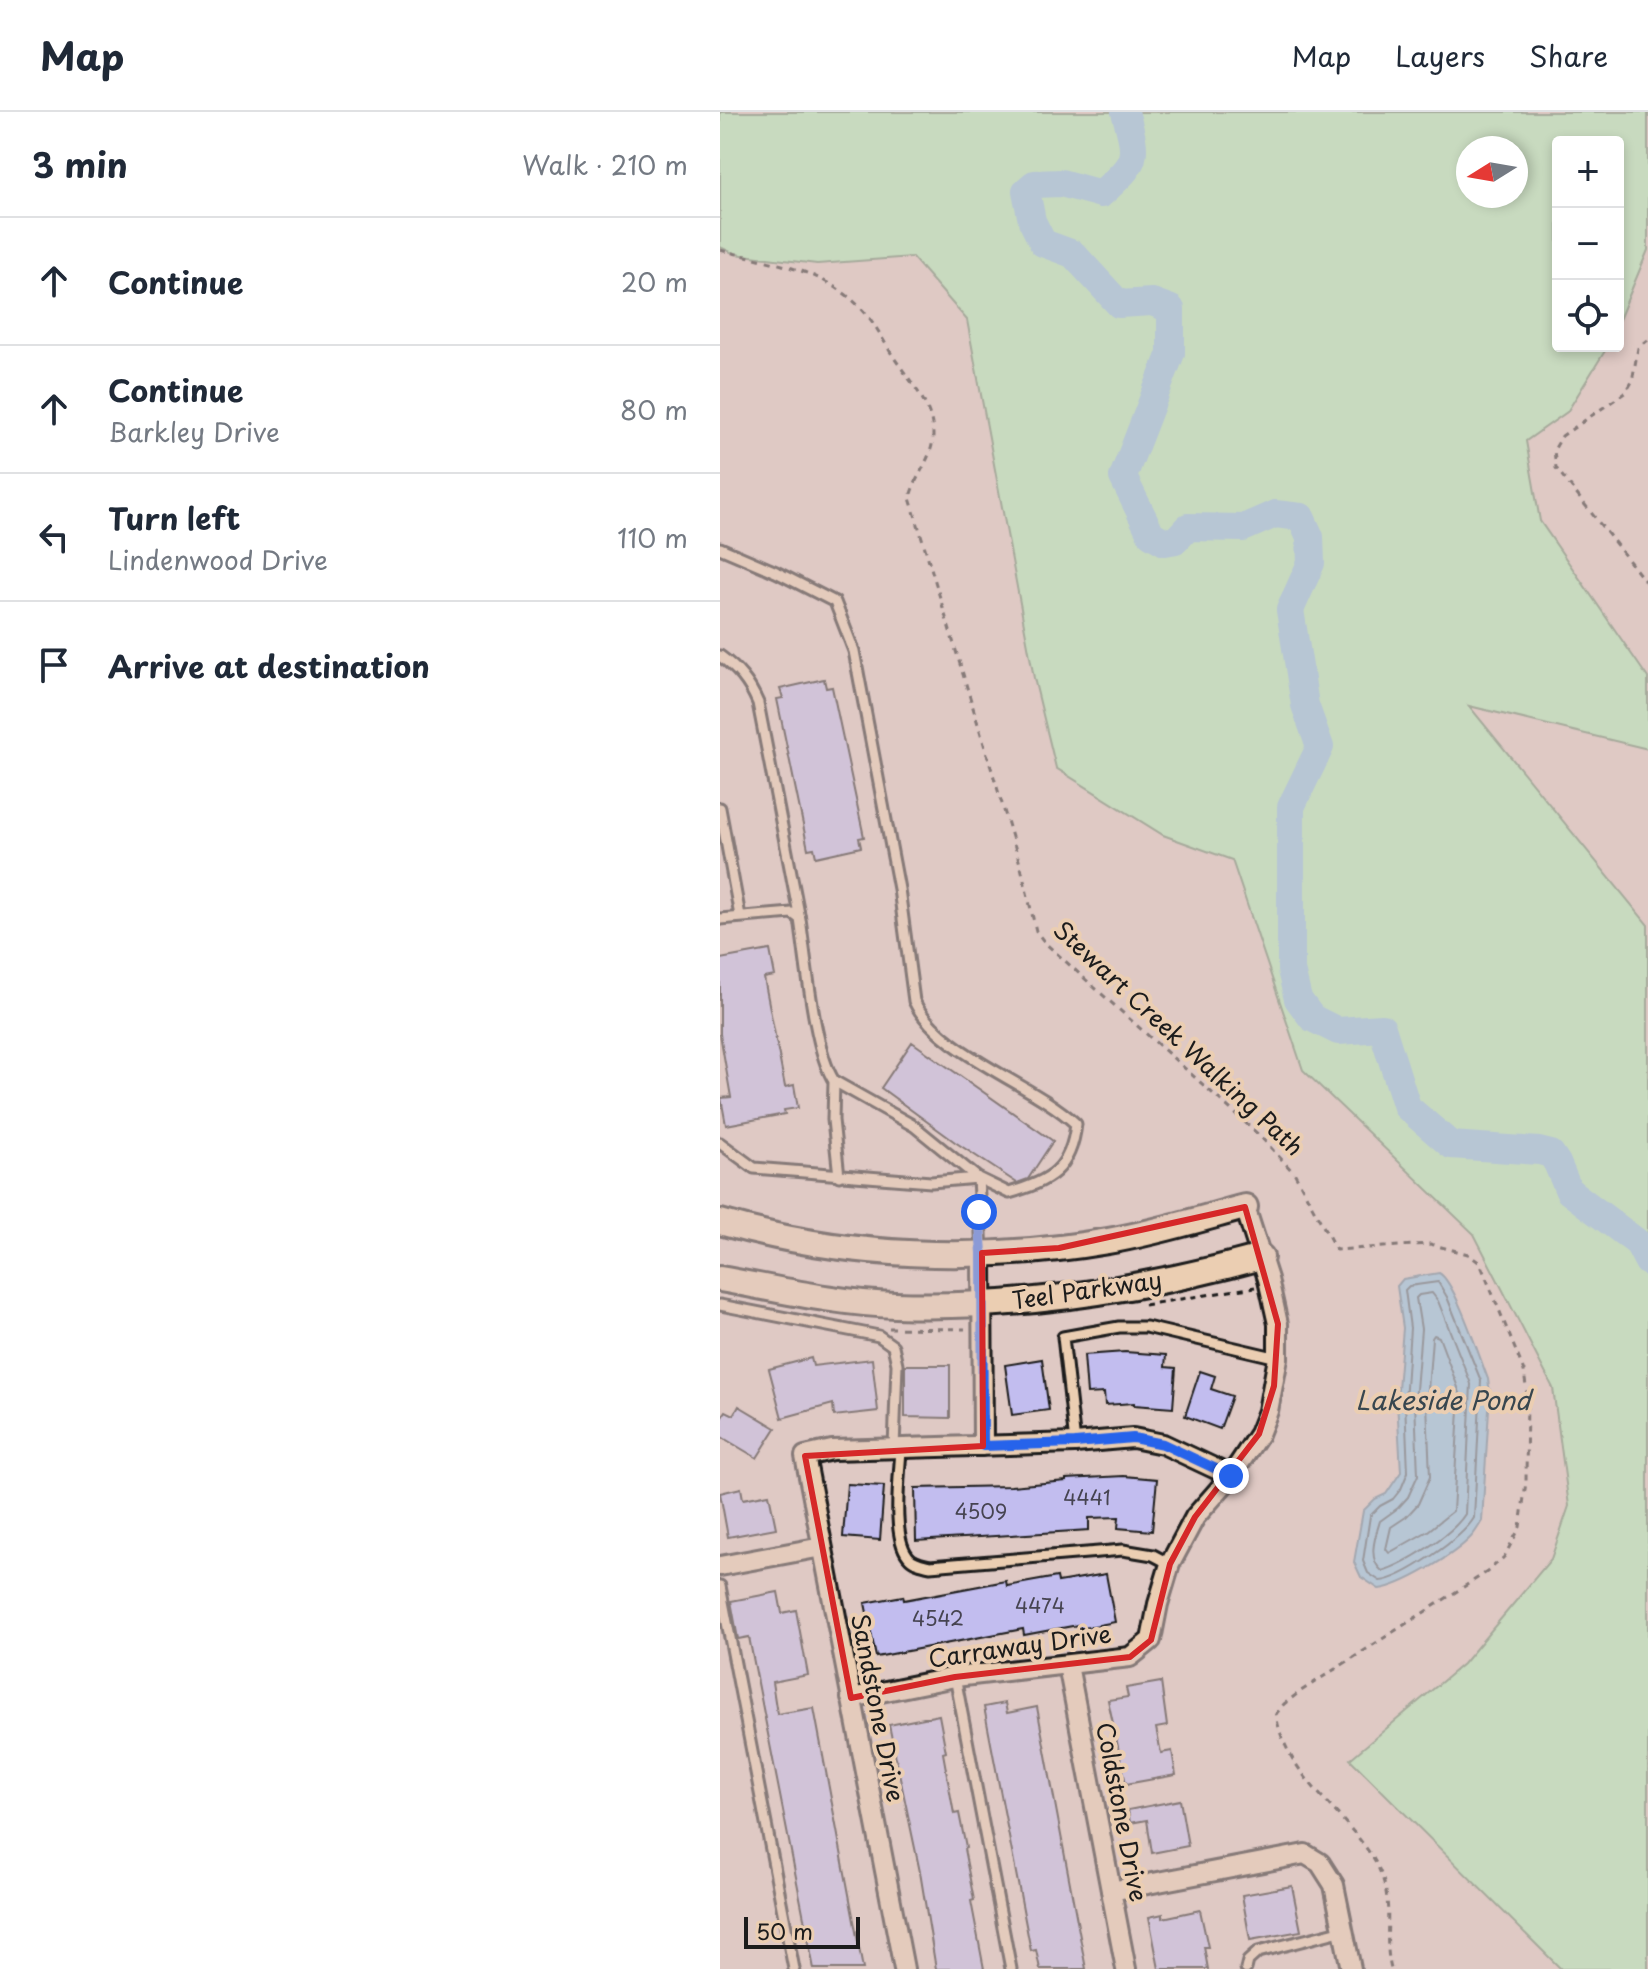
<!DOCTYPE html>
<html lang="en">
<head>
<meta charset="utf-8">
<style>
	:root { --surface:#fff; --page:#f6f6f7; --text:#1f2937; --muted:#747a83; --line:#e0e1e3 }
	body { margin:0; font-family:"Playpen Sans",sans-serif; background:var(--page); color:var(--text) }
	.controls { position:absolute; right:24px; top:24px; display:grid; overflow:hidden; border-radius:8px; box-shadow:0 4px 12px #0003 }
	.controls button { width:72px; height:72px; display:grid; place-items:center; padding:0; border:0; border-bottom:2px solid var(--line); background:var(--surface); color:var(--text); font:40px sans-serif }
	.compass { position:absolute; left:736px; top:24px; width:72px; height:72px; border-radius:50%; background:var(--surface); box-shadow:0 4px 12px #0003; rotate:259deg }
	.scale { position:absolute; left:24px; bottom:20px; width:116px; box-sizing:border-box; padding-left:8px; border:4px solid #1c1c1c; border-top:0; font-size:22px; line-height:28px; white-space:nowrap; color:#1c1c1c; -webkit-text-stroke:6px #ebceb2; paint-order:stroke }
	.stop { position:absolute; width:24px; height:24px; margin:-18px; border:6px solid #2563eb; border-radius:50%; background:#fff }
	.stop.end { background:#2563eb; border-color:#fff; box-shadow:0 2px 8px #0008 }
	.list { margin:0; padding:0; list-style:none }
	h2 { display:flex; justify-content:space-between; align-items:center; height:104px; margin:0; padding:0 32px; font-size:34px }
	h2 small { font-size:26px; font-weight:400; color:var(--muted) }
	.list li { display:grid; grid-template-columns:52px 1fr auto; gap:24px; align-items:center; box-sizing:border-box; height:128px; padding:0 32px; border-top:2px solid var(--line) }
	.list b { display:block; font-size:30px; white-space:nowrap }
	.list p { margin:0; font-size:26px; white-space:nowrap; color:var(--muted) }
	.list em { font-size:26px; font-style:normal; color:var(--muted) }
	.icon { flex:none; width:44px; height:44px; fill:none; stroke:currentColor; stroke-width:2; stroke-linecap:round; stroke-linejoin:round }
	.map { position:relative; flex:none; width:928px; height:1857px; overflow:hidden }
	header { display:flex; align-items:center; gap:48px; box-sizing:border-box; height:112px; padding:0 40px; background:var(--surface); border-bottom:2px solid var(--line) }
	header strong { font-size:38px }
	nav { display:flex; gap:44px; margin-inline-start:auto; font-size:28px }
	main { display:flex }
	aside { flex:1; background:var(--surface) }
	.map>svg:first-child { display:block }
	.green { fill:#adefb8; stroke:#64866a; stroke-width:2; fill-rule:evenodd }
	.water { fill:#88c3e7; stroke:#5d8096; stroke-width:2 }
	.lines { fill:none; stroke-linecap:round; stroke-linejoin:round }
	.shore { stroke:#475f6d; stroke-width:2 }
	.river { stroke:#88c3e7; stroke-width:28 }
	.building { fill:#c2bdef; stroke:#1c1c1c; stroke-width:2 }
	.service-casing { stroke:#1c1c1c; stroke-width:15 }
	.minor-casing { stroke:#1c1c1c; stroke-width:24 }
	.tertiary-casing { stroke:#1c1c1c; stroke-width:30 }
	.path { stroke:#1c1c1c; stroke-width:3; stroke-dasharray:6 6; stroke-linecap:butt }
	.service { stroke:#ebceb2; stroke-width:9 }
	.minor { stroke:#ebceb2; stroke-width:18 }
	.tertiary { stroke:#ebceb2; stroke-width:24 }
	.route { stroke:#2563eb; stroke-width:10 }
	.marked { fill:none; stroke:#d62828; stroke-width:6; stroke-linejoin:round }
	.labels { text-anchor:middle; stroke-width:8; stroke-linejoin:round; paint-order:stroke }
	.number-label { font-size:20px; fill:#464451 }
	.street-label { font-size:24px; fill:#1c1c1c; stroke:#ebceb2 }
	.water-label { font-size:26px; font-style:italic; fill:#37464f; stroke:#ebceb2 }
</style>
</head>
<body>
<header>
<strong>Map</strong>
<nav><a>Map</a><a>Layers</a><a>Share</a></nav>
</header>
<main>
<aside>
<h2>3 min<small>Walk · 210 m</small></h2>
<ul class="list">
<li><svg class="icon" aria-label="ahead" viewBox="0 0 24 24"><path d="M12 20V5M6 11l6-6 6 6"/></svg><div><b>Continue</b></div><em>20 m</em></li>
<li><svg class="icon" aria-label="ahead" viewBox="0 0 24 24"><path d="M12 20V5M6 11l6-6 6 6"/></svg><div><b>Continue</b><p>Barkley Drive</p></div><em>80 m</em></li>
<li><svg class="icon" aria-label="left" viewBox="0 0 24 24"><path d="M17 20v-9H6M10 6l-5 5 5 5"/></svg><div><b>Turn left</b><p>Lindenwood Drive</p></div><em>110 m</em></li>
<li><svg class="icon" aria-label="arrive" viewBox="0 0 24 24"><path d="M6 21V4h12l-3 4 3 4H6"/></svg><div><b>Arrive at destination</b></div></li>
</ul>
</aside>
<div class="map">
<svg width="928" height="1857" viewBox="0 0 928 1857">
	<rect width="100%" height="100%" fill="#dfc9c4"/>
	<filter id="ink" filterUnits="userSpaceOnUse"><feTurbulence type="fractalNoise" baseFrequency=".0125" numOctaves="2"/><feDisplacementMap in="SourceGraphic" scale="16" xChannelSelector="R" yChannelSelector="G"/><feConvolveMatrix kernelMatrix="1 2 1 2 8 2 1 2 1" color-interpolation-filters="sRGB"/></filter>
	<g filter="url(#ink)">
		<path class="green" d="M 0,0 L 928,0 L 928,138 L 898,210 L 898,30 L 838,30 L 838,234 L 888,234 L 847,300 L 806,329 L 820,409 L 928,566 L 928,637 L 749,594 L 928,813 L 928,1857 L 841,1857 L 630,1647 L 743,1552 L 831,1447 L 849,1394 L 833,1276 L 754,1122 L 583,958 L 512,748 L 443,723 L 336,656 L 314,566 L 247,208 L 192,145 L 97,152 L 15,142 L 0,135 ZM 748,36 L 796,36 L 796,84 L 748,84 Z"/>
		<path class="water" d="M 719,1161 C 735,1169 760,1247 768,1267 L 770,1281 L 762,1409 C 759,1414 755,1421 751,1425 C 734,1443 683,1474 659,1477 L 641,1465 L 634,1450 L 643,1399 L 655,1387 L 666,1382 L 681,1360 L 677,1289 L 683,1216 L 677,1174 L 683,1167 Z"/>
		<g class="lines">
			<path class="shore" d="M 718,1170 L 727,1185 L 761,1269 L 754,1406 C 742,1426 683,1467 660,1469 L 648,1461 L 643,1449 L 650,1404 L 660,1394 L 673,1387 L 681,1377 L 688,1360 L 685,1290 L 690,1216 L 685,1178 L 689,1174 Z
				M 712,1181 L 718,1189 L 751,1272 L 745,1402 C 732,1423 685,1452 662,1459 C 647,1447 655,1425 660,1409 L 678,1396 L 688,1385 L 698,1363 L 695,1290 L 701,1217 L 696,1186 L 699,1183 Z
				M 714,1223 L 719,1225 L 740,1281 L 733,1399 L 708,1419 L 669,1441 L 666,1437 L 671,1415 L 686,1405 L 698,1392 L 710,1365 L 707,1291 L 712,1226 Z"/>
			<path class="river" d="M 405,0 C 419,48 417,49 381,82 L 341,71 L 314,72 L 306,79 L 312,109 L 323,131 L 353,142 L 399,192 L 432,190 L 451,197 L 451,241 L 403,365 L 431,422 L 445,430 L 456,428 L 468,415 L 523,416 L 555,402 L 581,405 L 590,425 L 591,451 L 570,498 L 585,593 L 600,635 L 571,695 L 571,858 L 578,887 L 592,906 L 618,919 L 662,916 L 687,995 L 731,1033 L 819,1039 L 831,1042 L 837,1051 L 849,1079 L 918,1131 L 928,1150"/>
		</g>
		<path class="building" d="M 104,567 L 106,576 L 112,575 L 144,725 L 139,726 L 141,735 L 96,745 L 94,736 L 88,737 L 57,587 L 63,586 L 60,577 Z
			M 50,838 L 55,864 L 44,866 L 65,975 L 74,973 L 78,996 L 64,998 L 65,1002 L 6,1013 L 1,986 L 11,985 L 0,922 L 0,847 Z
			M 192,930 L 333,1029 L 308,1067 L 297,1071 L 235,1030 L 161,976 Z
			M 405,1240 L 446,1243 L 445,1255 L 456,1256 L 453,1296 L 414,1293 L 414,1291 L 385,1293 L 384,1281 L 367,1282 L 364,1243 Z
			M 91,1246 L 93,1254 L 152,1247 L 158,1299 L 114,1304 L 113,1292 L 62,1306 L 49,1257 Z
			M 322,1247 L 329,1298 L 292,1303 L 285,1253 Z
			M 185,1253 L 230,1253 L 230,1306 L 185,1305 Z
			M 480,1259 L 495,1264 L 491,1277 L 512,1284 L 500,1317 L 465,1304 Z
			M 19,1294 L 56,1316 L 37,1346 L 0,1324 L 0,1308 L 6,1299 L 14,1303 Z
			M 404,1364 L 437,1367 L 432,1419 L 398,1416 L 399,1405 L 369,1406 L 369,1418 L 196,1429 L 195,1376 L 291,1374 L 346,1369 L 346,1367 Z
			M 127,1372 L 164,1374 L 160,1428 L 123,1425 Z
			M 21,1376 L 23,1387 L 49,1382 L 56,1416 L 8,1425 L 0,1381 Z
			M 386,1462 L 395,1510 L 358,1517 L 358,1513 L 304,1523 L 303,1517 L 156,1545 L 145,1491 L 183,1484 L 184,1488 L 286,1469 L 287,1474 L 337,1465 L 338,1470 Z
			M 58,1480 L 62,1501 L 76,1498 L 88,1563 L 52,1570 L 57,1602 L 94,1596 L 143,1857 L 94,1857 L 29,1525 L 18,1527 L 11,1489 Z
			M 441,1570 L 447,1614 L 436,1616 L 441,1641 L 452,1639 L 456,1663 L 406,1672 L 388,1588 L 408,1585 L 406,1576 Z
			M 285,1591 L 287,1601 L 317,1595 L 366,1857 L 320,1857 L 316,1838 L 311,1839 L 264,1595 Z
			M 219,1603 L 226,1640 L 223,1641 L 234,1702 L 239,1701 L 246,1736 L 244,1737 L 254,1788 L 251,1789 L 264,1857 L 216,1857 L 200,1760 L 169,1613 Z
			M 460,1688 L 468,1734 L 432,1741 L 427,1708 L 410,1711 L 408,1698 Z
			M 572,1774 L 581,1819 L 530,1828 L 522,1783 Z
			M 480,1798 L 488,1835 L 484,1835 L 488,1857 L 439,1857 L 429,1805 L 443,1802 L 443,1806 Z"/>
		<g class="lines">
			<defs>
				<path id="service" d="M 0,436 L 56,460 L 115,490 L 134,539 L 179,777 L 194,889 C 219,942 311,970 356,1012 C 351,1058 330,1069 289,1081 L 258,1066 L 194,1014 L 114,969 C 94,939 86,846 80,807 L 72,801 L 0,807
					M 0,544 C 18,557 29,570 38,591 L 80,807
					M 0,696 L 20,804
					M 114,969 L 113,1008 L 119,1064
					M 0,1031 L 34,1056 L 211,1070 L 258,1066 L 262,1140
					M 0,1193 L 159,1224 L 173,1234 L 177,1252 L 174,1336
					M 355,1331 L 343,1225 L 399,1215 L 426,1215 L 558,1246
					M 181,1336 C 180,1362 171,1423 188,1444 C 193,1451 202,1452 210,1454 L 403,1438 L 433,1443 L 450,1452
					M 0,1474 L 74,1857
					M 235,1565 L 291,1857
					M 526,1857 L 528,1849 L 538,1840 L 624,1818"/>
				<path id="minor" d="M 262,1141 L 263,1334
					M 0,1454 L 102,1435
					M 348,1553 L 406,1857
					M 131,1586 L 235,1565 L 410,1545 L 431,1528 L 438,1492 L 450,1452 L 475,1405 L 511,1364 L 539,1322 L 548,1299 L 558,1246 L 558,1212 L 548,1167 L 525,1095
					M 391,1779 L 585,1742 L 600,1751 L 614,1773 L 631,1857
					M 184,1857 L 85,1344 L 112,1338 L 355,1331 L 413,1326 L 443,1332 L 511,1364"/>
				<path id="tertiary" d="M 0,1110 C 125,1146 260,1151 388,1129 C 435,1121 480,1107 525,1095
					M 0,1167 C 57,1177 116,1191 175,1193 C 300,1197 421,1178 541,1145"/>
			</defs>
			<use href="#service" class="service-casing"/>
			<use href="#minor" class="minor-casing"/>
			<use href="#tertiary" class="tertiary-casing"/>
			<path class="path" d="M 0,138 C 57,152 113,158 151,208 C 161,222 169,240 180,254 C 196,277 213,296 213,324 C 213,346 194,365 190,386 L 301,755 L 316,819 L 325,831 L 539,1023 L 575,1062 L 616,1138 L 710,1132 L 748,1142 L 760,1151 L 804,1259 L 807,1283 L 806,1370 L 800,1415 L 784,1445 L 767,1460 L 581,1579 L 564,1592 L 556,1602 C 565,1662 620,1696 651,1743 C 679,1785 661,1817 671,1857
				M 928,228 L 918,236 L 912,270 L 906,280 L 842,324 L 834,338 L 836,356 L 928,473
				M 424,1193 L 535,1175
				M 169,1216 L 245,1217"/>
			<use href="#service" class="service"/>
			<use href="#minor" class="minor"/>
			<use href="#tertiary" class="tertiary"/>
		</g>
	</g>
	<g class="lines" filter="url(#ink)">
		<path class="route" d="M 259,1100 L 262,1141 L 263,1334 L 355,1331 L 413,1326 L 443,1332 L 511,1364"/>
	</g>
	<path d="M0 0H928V1857H0ZM 525,1095 L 558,1212 L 554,1274 L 539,1322 L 475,1405 L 450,1452 L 431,1528 L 410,1545 L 235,1565 L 131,1586 L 85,1344 L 263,1334 L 262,1141 L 339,1136 Z" fill="#dfc9c4" fill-opacity=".55" fill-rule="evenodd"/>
	<path class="marked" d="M 525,1095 L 558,1212 L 554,1274 L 539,1322 L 475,1405 L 450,1452 L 431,1528 L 410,1545 L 235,1565 L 131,1586 L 85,1344 L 263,1334 L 262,1141 L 339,1136 Z"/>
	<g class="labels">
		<g class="number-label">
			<text x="367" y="1393">4441</text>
			<text x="261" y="1407">4509</text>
			<text x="320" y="1501">4474</text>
			<text x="218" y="1514">4542</text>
		</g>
		<g class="street-label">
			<text transform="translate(458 927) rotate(43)" y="8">Stewart Creek Walking Path</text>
			<text transform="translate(367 1179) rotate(-8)" y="8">Teel Parkway</text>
			<text transform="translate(300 1535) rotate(-8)" y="8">Carraway Drive</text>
			<text transform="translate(157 1596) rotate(79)" y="8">Sandstone Drive</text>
			<text transform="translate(401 1700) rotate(79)" y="8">Coldstone Drive</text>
		</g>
		<g class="water-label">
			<text x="723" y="1298">Lakeside Pond</text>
		</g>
	</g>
</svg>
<div class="controls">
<button>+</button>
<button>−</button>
<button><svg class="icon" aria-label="locate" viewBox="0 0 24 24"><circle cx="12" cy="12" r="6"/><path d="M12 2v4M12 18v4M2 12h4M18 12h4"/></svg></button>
</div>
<svg class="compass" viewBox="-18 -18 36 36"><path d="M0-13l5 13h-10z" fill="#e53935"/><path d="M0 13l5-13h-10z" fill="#747a83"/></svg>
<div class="scale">50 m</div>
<div class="stop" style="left:259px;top:1100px"></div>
<div class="stop end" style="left:511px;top:1364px"></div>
</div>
</main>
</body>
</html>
